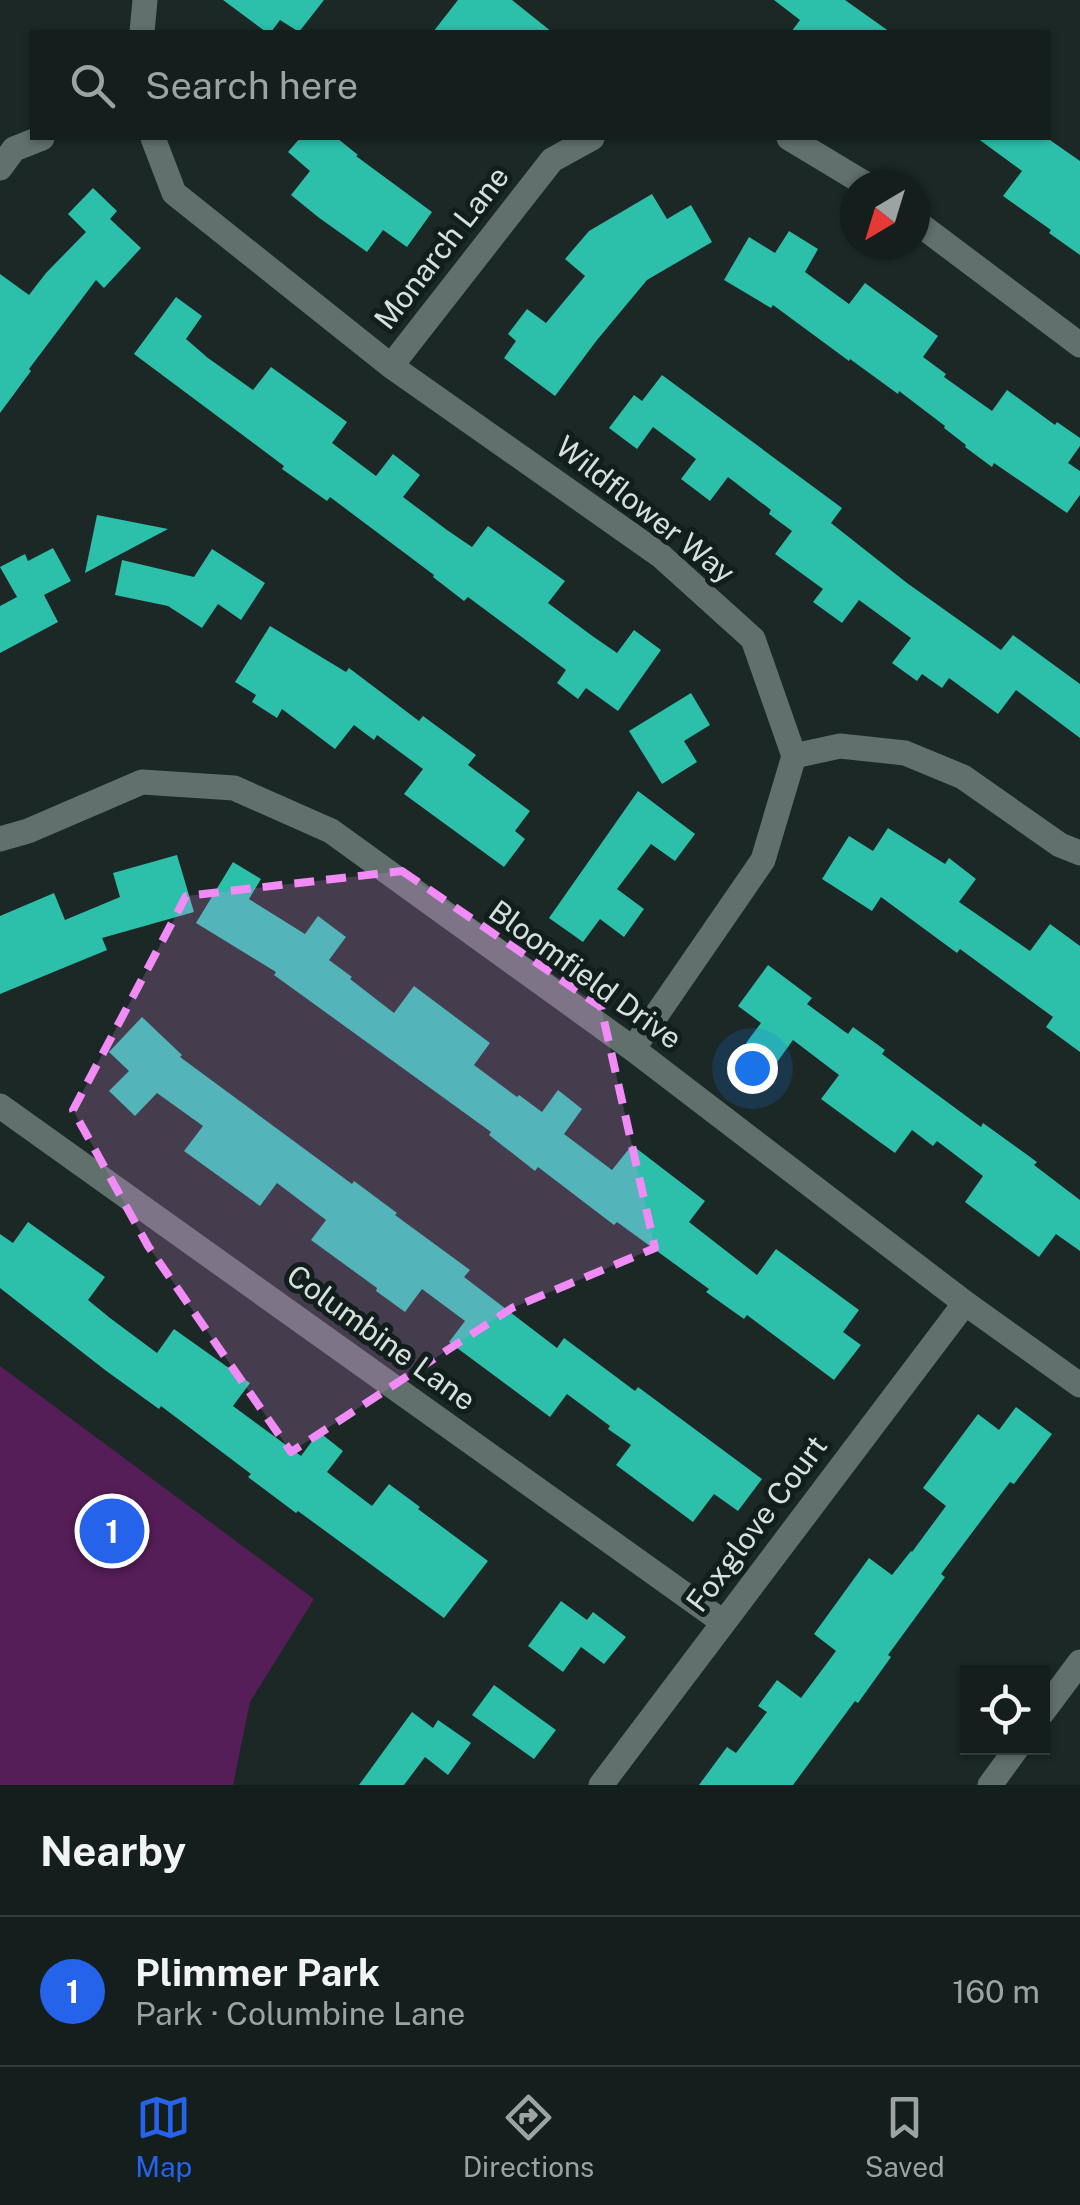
<!DOCTYPE html>
<html lang="en">
<head>
<meta charset="utf-8">
<style>
	:root { --surface:#141e1c; --page:#1d2725; --text:#f1f3f6; --muted:#9da2a3; --line:#333c3b; --accent:#2563eb }
	body { margin:0; font-family:"Public Sans",sans-serif; background:var(--page); color:var(--text) }
	.controls { position:absolute; right:30px; bottom:30px; display:grid; overflow:hidden; border-radius:0px; box-shadow:0 2px 8px #0004 }
	.controls button { width:90px; height:90px; display:grid; place-items:center; padding:0; border:0; border-bottom:2px solid var(--line); background:var(--surface); color:var(--text); font:50px sans-serif }
	.compass { position:absolute; left:840px; top:170px; width:90px; height:90px; border-radius:50%; background:var(--surface); box-shadow:0 2px 8px #0004; rotate:218deg }
	.you { position:absolute; left:752px; top:1068px; width:35px; height:35px; margin:-25px; border:8px solid #fff; border-radius:50%; background:#1a73e8; box-shadow:0 0 0 15px #1a73e833 }
	.badge { display:grid; place-items:center; width:65px; height:65px; border-radius:50%; background:var(--accent); color:#fff; font-size:32px; font-weight:700 }
	.pin { position:absolute; translate:-50% -50%; border:5px solid #fff; box-shadow:0 2px 10px #0006 }
	.list { margin:0; padding:0; list-style:none }
	h2 { display:flex; justify-content:space-between; align-items:center; height:130px; margin:0; padding:0 40px; font-size:42px }
	h2 small { font-size:32px; font-weight:400; color:var(--muted) }
	.list li { display:grid; grid-template-columns:65px 1fr auto; gap:30px; align-items:center; box-sizing:border-box; height:150px; padding:0 40px; border-top:2px solid var(--line) }
	.list b { display:block; font-size:38px; white-space:nowrap }
	.list p { margin:0; font-size:32px; white-space:nowrap; color:var(--muted) }
	.list em { font-size:32px; font-style:normal; color:var(--muted) }
	.icon { flex:none; width:55px; height:55px; fill:none; stroke:currentColor; stroke-width:2; stroke-linecap:round; stroke-linejoin:round }
	.map { position:relative; flex:none; width:1080px; height:1785px; overflow:hidden }
	.search { position:absolute; background:var(--surface); box-shadow:0 2px 8px #0004; left:30px; right:30px; top:30px; height:110px; display:flex; align-items:center; gap:25px; box-sizing:border-box; padding:0 35px; border-radius:0px; color:var(--muted); font-size:38px }
	.sheet { height:280px; background:var(--surface) }
	nav { display:flex; justify-content:space-around; align-items:center; box-sizing:border-box; height:140px; border-top:2px solid var(--line); background:var(--surface); font-size:28px; color:var(--muted) }
	nav a { display:grid; justify-items:center; gap:5px }
	nav .on { color:var(--accent) }
	.map>svg:first-child { display:block }
	.green { fill:#561e59 }
	.building { fill:#2cbfaa }
	.lines { fill:none; stroke-linecap:round; stroke-linejoin:round }
	.minor { stroke:#61706c; stroke-width:25 }
	.tertiary { stroke:#61706c; stroke-width:25 }
	.marked { fill:#f18bf5; fill-opacity:0.2; stroke:#f18bf5; stroke-width:8; stroke-dasharray:20 12; stroke-linejoin:round }
	.labels { text-anchor:middle; stroke-width:10; stroke-linejoin:round; paint-order:stroke }
	.street-label { font-size:30px; fill:#d8e0de; stroke:#111e1b }
</style>
</head>
<body>
<div class="map">
<svg width="1080" height="1785" viewBox="0 0 1080 1785">
	<rect width="100%" height="100%" fill="#1b2825"/>
	<path class="green" d="M 0,1366 L 314,1599 L 250,1702 L 233,1785 L 0,1785 Z"/>
	<path class="building" d="M 223,0 L 324,0 L 299,32 L 280,20 L 271,32 L 266,32 Z
		M 458,0 L 512,0 L 552,32 L 433,32 Z
		M 774,0 L 845,0 L 890,32 L 791,32 L 800,20 Z
		M 300,138 L 337,138 L 358,155 L 356,156 L 432,212 L 407,247 L 383,230 L 367,252 L 318,217 L 291,195 L 310,171 L 288,152 Z
		M 977,138 L 1047,138 L 1080,161 L 1080,255 L 1049,233 L 1051,230 L 1003,196 L 1022,171 Z
		M 93,188 L 117,211 L 110,219 L 141,248 L 104,288 L 96,280 L 29,369 L 31,371 L 0,413 L 0,274 L 29,295 L 46,273 L 86,232 L 68,214 Z
		M 652,194 L 667,219 L 691,205 L 712,242 L 647,280 L 597,340 L 555,396 L 504,358 L 516,341 L 508,334 L 527,309 L 546,323 L 585,276 L 565,259 L 589,231 Z
		M 789,231 L 818,249 L 805,272 L 849,304 L 865,283 L 938,336 L 923,357 L 946,374 L 944,377 L 992,411 L 1007,390 L 1055,425 L 1057,422 L 1080,438 L 1080,446 L 1068,463 L 1080,471 L 1080,495 L 1067,513 L 994,463 L 992,467 L 965,447 L 966,445 L 944,428 L 945,426 L 899,391 L 898,394 L 850,359 L 849,361 L 773,305 L 771,308 L 724,280 L 749,237 L 775,253 Z
		M 176,297 L 202,316 L 186,339 L 208,358 L 253,390 L 271,367 L 347,422 L 332,443 L 376,476 L 393,454 L 420,475 L 403,497 L 447,530 L 472,547 L 488,526 L 565,581 L 548,603 L 591,635 L 617,653 L 634,630 L 661,650 L 618,711 L 586,688 L 578,699 L 557,683 L 566,670 L 468,597 L 464,601 L 433,577 L 434,575 L 330,497 L 327,501 L 282,469 L 284,466 L 134,354 Z
		M 662,375 L 842,508 L 831,523 L 907,583 L 1001,650 L 1013,635 L 1080,684 L 1080,738 L 1016,690 L 998,714 L 949,678 L 942,688 L 922,674 L 917,681 L 892,663 L 911,638 L 859,600 L 842,623 L 813,602 L 823,589 L 775,554 L 792,531 L 769,514 L 771,510 L 728,477 L 710,501 L 681,479 L 696,459 L 653,427 L 637,449 L 609,428 L 634,395 L 642,401 Z
		M 97,515 L 168,529 L 85,573 Z
		M 53,548 L 71,581 L 44,595 L 58,622 L 0,653 L 0,606 L 17,597 L 0,567 L 25,554 L 28,561 Z
		M 212,549 L 265,583 L 241,620 L 218,604 L 202,628 L 168,606 L 115,595 L 122,560 L 194,577 Z
		M 270,626 L 346,672 L 349,668 L 419,721 L 423,716 L 476,755 L 468,765 L 530,811 L 515,831 L 525,839 L 504,867 L 404,794 L 423,769 L 377,735 L 374,740 L 354,725 L 335,749 L 282,709 L 277,718 L 252,702 L 256,695 L 235,682 Z
		M 691,693 L 710,725 L 684,741 L 697,762 L 662,784 L 629,731 Z
		M 638,791 L 695,834 L 675,861 L 651,844 L 617,889 L 644,909 L 624,937 L 600,919 L 583,942 L 549,918 Z
		M 888,828 L 945,864 L 949,858 L 976,879 L 959,902 L 1030,951 L 1050,924 L 1080,946 L 1080,1052 L 1046,1027 L 1053,1017 L 960,949 L 957,953 L 881,897 L 872,911 L 822,879 L 849,836 L 873,851 Z
		M 177,855 L 194,912 L 102,938 L 107,950 L 0,994 L 0,916 L 54,893 L 65,920 L 120,897 L 113,873 Z
		M 233,862 L 261,879 L 249,899 L 305,934 L 318,916 L 346,937 L 329,960 L 352,977 L 350,979 L 394,1013 L 414,986 L 490,1043 L 474,1065 L 517,1097 L 519,1095 L 542,1112 L 558,1090 L 582,1109 L 564,1134 L 612,1170 L 632,1145 L 705,1201 L 689,1222 L 757,1275 L 776,1249 L 859,1310 L 843,1332 L 861,1345 L 834,1380 L 747,1315 L 744,1319 L 706,1292 L 709,1289 L 617,1222 L 614,1225 L 538,1167 L 535,1171 L 489,1135 L 491,1132 L 274,975 L 276,972 L 196,923 Z
		M 768,965 L 812,998 L 807,1004 L 848,1034 L 853,1027 L 885,1050 L 882,1054 L 981,1127 L 983,1123 L 1037,1162 L 1034,1165 L 1080,1200 L 1080,1251 L 1056,1234 L 1039,1257 L 965,1202 L 983,1176 L 937,1141 L 933,1146 L 912,1130 L 895,1153 L 866,1132 L 821,1099 L 839,1075 L 793,1040 L 775,1065 L 746,1043 L 761,1023 L 738,1006 Z
		M 142,1017 L 182,1055 L 180,1057 L 352,1184 L 354,1181 L 397,1213 L 395,1215 L 470,1270 L 464,1277 L 557,1348 L 564,1338 L 635,1391 L 638,1387 L 762,1479 L 738,1511 L 714,1494 L 693,1522 L 616,1465 L 631,1445 L 608,1429 L 610,1426 L 567,1394 L 550,1417 L 449,1342 L 465,1321 L 422,1289 L 405,1312 L 376,1291 L 377,1288 L 311,1240 L 326,1220 L 277,1183 L 260,1206 L 184,1151 L 203,1126 L 157,1093 L 135,1116 L 109,1091 L 129,1071 L 109,1052 Z
		M 28,1222 L 105,1277 L 88,1300 L 110,1318 L 157,1353 L 174,1329 L 250,1383 L 233,1406 L 301,1456 L 319,1432 L 343,1451 L 327,1472 L 372,1506 L 389,1484 L 420,1507 L 418,1509 L 488,1561 L 444,1618 L 298,1511 L 296,1513 L 248,1477 L 251,1474 L 161,1406 L 159,1409 L 105,1370 L 0,1288 L 0,1234 L 13,1243 Z
		M 1016,1407 L 1052,1434 L 1014,1484 L 1010,1482 L 941,1574 L 945,1577 L 888,1655 L 891,1657 L 858,1703 L 855,1701 L 793,1785 L 699,1785 L 727,1747 L 736,1753 L 767,1712 L 758,1706 L 777,1680 L 801,1698 L 836,1651 L 814,1634 L 869,1558 L 892,1575 L 911,1551 L 912,1552 L 946,1506 L 923,1488 L 978,1414 L 999,1430 Z
		M 561,1601 L 587,1620 L 593,1612 L 626,1637 L 604,1664 L 581,1647 L 563,1672 L 528,1646 Z
		M 494,1685 L 556,1730 L 534,1759 L 472,1715 Z
		M 412,1712 L 433,1728 L 438,1720 L 471,1743 L 448,1775 L 425,1757 L 404,1785 L 359,1785 Z"/>
	<g class="lines">
		<path class="minor" d="M 142,32 L 145,0
			M 153,138 L 174,193 L 391,366 L 661,556 L 753,639 L 794,756 L 763,860 L 633,1049
			M 789,138 L 867,185
			M 0,168 L 14,149 L 42,138
			M 915,221 L 1080,345
			M 391,366 L 552,160 L 592,138
			M 794,756 L 840,746 L 905,753 L 963,777 L 1060,845 L 1080,853
			M 0,839 L 28,831 L 142,782 L 234,788 L 331,831 L 633,1049 L 965,1303 L 1080,1385
			M 0,1106 L 723,1622
			M 601,1785 L 965,1303"/>
		<path class="tertiary" d="M 1042,1713 L 1080,1662
			M 990,1785 L 1017,1748"/>
	</g>
	<path class="marked" d="M 402,871 L 601,1007 L 655,1248 L 512,1308 L 291,1452 L 148,1246 L 73,1110 L 186,896 Z"/>
	<g class="labels">
		<g class="street-label">
			<text transform="translate(442 248) rotate(-52)" y="10">Monarch Lane</text>
			<text transform="translate(645 510) rotate(38)" y="10">Wildflower Way</text>
			<text transform="translate(585 975) rotate(36)" y="10">Bloomfield Drive</text>
			<text transform="translate(381 1338) rotate(36)" y="10">Columbine Lane</text>
			<text transform="translate(757 1524) rotate(-53)" y="10">Foxglove Court</text>
		</g>
	</g>
</svg>
<div class="controls">
<button><svg class="icon" aria-label="locate" viewBox="0 0 24 24"><circle cx="12" cy="12" r="6"/><path d="M12 2v4M12 18v4M2 12h4M18 12h4"/></svg></button>
</div>
<svg class="compass" viewBox="-18 -18 36 36"><path d="M0-13l5 13h-10z" fill="#e53935"/><path d="M0 13l5-13h-10z" fill="#9da2a3"/></svg>
<div class="you"></div>
<div class="pin badge" style="left:112px;top:1531px">1</div>
<div class="search"><svg class="icon" aria-label="search" viewBox="0 0 24 24"><circle cx="10" cy="10" r="6"/><path d="M15 15l6 6"/></svg>Search here</div>
</div>
<section class="sheet">
<h2>Nearby<small></small></h2>
<ul class="list">
<li><span class="badge">1</span><div><b>Plimmer Park</b><p>Park · Columbine Lane</p></div><em>160 m</em></li>
</ul>
</section>
<nav>
<a class="on"><svg class="icon" aria-label="map" viewBox="0 0 24 24"><path d="M3 6l6-2 6 2 6-2v14l-6 2-6-2-6 2zM9 4v14M15 6v14"/></svg>Map</a>
<a><svg class="icon" aria-label="directions" viewBox="0 0 24 24"><path d="M12 3l9 9-9 9-9-9zM9 14v-3h6M13 9l2 2-2 2"/></svg>Directions</a>
<a><svg class="icon" aria-label="saved" viewBox="0 0 24 24"><path d="M7 4h10v16l-5-4-5 4z"/></svg>Saved</a>
</nav>
</body>
</html>
